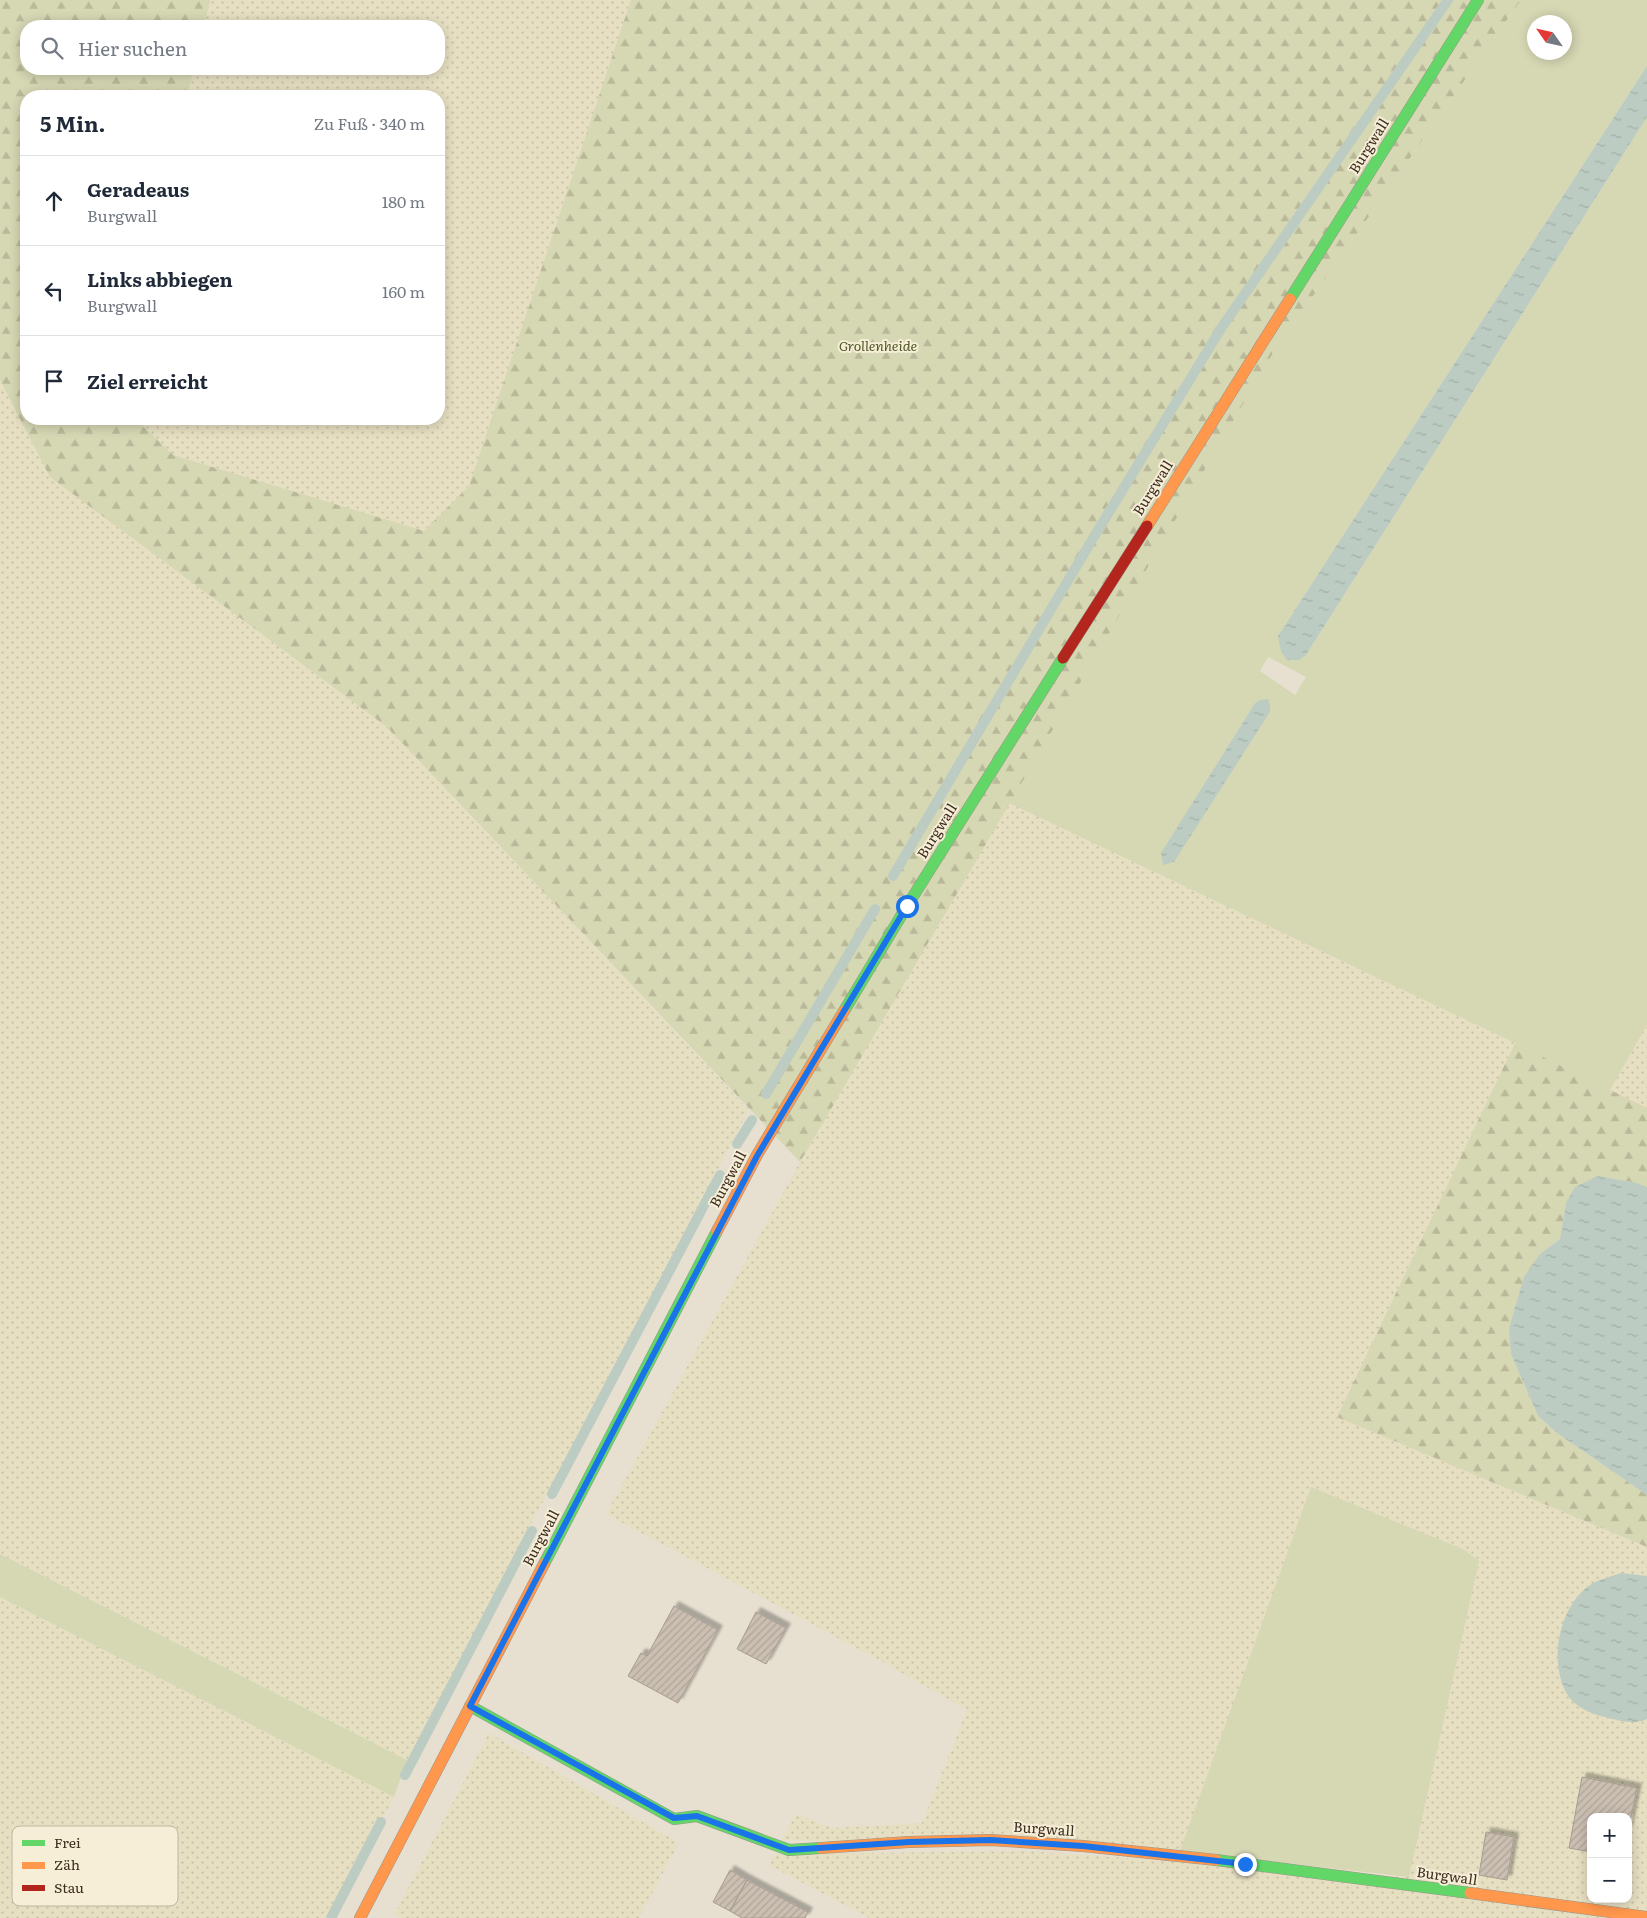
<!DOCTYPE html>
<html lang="de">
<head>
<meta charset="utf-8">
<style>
	:root { --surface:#fff; --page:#f2f2f3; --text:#1f2937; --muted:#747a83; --line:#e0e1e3 }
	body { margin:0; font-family:Literata,serif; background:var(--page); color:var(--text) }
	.controls { position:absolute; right:15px; bottom:15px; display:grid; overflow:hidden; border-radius:10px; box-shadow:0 2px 12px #0003 }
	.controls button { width:45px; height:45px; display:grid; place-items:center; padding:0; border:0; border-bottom:1px solid var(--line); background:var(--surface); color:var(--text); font:25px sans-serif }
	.compass { position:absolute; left:1527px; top:15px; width:45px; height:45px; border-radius:50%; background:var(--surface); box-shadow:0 2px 12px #0003; rotate:304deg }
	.stop { position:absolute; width:15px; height:15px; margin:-11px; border:4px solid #1a73e8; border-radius:50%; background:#fff }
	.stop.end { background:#1a73e8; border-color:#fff; box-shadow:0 1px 5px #0008 }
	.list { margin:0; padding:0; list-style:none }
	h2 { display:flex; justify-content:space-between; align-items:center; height:65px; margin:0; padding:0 20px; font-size:21px }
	h2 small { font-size:16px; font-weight:400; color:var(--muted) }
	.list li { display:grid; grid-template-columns:32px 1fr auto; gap:15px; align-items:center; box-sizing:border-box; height:90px; padding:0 20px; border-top:1px solid var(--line) }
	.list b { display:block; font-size:19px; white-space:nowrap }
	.list p { margin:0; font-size:16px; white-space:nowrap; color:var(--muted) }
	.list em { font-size:16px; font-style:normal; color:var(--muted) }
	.icon { flex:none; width:28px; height:28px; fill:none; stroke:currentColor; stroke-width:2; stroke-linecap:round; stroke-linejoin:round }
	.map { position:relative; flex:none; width:1647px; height:1918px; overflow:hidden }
	.search { position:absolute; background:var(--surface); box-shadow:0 2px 12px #0003; left:20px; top:20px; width:425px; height:55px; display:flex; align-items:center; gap:12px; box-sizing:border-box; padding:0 18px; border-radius:20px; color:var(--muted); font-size:19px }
	.panel { position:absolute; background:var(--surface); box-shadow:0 2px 12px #0003; left:20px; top:90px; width:425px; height:335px; border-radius:20px }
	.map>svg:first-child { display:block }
	.farmland { fill:url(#farmland-dots); fill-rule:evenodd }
	.green { fill:#d6d7b3; fill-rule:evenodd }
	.forest { fill:url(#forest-firs) }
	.water { fill:url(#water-ripples) }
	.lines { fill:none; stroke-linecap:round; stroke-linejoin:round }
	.stream { stroke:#bcccc2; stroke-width:10 }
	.building { fill:url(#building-hatch); stroke:#a89c90; filter:url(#shadow) }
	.fast-casing { stroke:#9c958a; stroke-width:12 }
	.slow-casing { stroke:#9c958a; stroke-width:12 }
	.jam-casing { stroke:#9c958a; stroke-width:12 }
	.fast { stroke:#63d668; stroke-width:11 }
	.slow { stroke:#ff974d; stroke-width:11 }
	.jam { stroke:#b3261e; stroke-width:11 }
	.route { stroke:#1a73e8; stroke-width:6 }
	.labels { text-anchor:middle; stroke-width:4; stroke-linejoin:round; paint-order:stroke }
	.street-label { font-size:14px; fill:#3d2e20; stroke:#f7eed8 }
	.park-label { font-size:14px; font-style:italic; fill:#4d5a26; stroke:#f7eed8 }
	.key { fill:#f7eed8; stroke:#bfb4a1; stroke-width:1 }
	.key-label { font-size:14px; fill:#3d2e20 }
</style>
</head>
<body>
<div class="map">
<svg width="1647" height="1918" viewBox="0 0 1647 1918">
	<defs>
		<pattern id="farmland-dots" width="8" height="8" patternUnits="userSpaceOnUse" patternTransform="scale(1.25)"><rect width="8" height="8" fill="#e6dfc2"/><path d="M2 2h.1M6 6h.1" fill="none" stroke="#c6c0a6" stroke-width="1.8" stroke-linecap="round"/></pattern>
		<pattern id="forest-firs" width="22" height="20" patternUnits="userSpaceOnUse" patternTransform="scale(1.25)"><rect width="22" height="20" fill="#d6d7b3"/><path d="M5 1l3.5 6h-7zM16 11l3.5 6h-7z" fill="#b9b99a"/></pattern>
		<pattern id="water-ripples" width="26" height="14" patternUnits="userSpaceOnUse" patternTransform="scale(1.25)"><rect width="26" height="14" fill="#bcccc2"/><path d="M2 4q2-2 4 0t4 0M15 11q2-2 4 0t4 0" fill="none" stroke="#a2b0a6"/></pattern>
		<pattern id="building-hatch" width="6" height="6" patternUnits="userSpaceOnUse" patternTransform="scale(1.25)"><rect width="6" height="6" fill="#cbbfb2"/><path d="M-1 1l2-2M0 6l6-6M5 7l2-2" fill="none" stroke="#afa499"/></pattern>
		<filter id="shadow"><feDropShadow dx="4.5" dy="-4.5" stdDeviation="1" flood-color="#0004"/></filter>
	</defs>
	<rect width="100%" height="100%" fill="#e7e0d1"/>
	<path class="farmland" d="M 210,0 L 631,0 L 469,486 L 424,532 L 173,455 L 136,419 L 439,419 L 439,96 L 187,96 L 194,69 L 439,69 L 439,26 L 204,26 Z
		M 0,380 L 50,477 L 387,727 L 749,1110 L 407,1760 L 0,1554 Z
		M 1009,803 L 1515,1043 L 1337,1417 L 1647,1547 L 1647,1918 L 869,1918 L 769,1865 L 775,1854 L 1027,1851 L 1409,1877 L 1479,1561 L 1465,1550 L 1311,1487 L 1180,1851 L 782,1840 L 796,1814 L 832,1828 L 922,1823 L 967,1710 L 879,1660 L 606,1514 L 800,1162 ZM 1591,1817 L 1628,1817 L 1628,1899 L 1591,1899 Z
		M 1647,1025 L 1647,1108 L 1610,1090 Z
		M 0,1597 L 394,1797 L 331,1918 L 0,1918 Z
		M 489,1733 L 679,1843 L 639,1918 L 401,1918 L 394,1915 Z"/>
	<path class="green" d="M 1521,0 L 1647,0 L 1647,66 L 1278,636 L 1306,655 L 1647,117 L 1647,1025 L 1610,1090 L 1515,1043 L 1009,803 L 1273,353 ZM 1534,22 L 1564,22 L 1564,52 L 1534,52 ZM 1268,657 L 1306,677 L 1295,695 L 1260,671 ZM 1260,700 L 1270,705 L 1270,712 L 1174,861 L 1162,852 L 1255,703 Z
		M 1311,1487 L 1465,1550 L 1479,1561 L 1409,1877 L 1180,1851 Z
		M 0,1554 L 407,1760 L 394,1797 L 0,1597 Z"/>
	<path class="forest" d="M 0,0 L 210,0 L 204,26 L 26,26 L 26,69 L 194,69 L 187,96 L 26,96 L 26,419 L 136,419 L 173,455 L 424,531 L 469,486 L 631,0 L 1521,0 L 1273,353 L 800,1162 L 387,727 L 50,477 L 0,380 Z
		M 1515,1043 L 1647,1108 L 1647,1187 L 1637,1183 L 1598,1176 L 1566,1203 L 1560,1239 L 1540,1254 L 1511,1354 L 1538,1416 L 1557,1433 L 1647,1495 L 1647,1547 L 1337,1417 Z"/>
	<path class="water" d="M 1647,66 L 1647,117 L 1306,655 L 1299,660 L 1287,660 L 1281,652 L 1278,636 Z
		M 1268,699 L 1270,705 L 1270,712 L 1174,862 L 1163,865 L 1161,853 L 1255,703 L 1260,700 Z
		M 1598,1176 L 1637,1183 L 1647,1187 L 1647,1495 L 1557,1433 L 1538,1416 L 1511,1354 L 1509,1329 L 1524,1277 L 1540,1254 L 1560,1239 L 1566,1203 L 1575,1187 Z
		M 1621,1573 L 1647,1576 L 1647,1719 C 1637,1724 1623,1722 1613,1719 C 1598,1716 1575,1709 1567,1694 C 1549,1663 1558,1611 1586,1588 C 1596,1580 1609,1577 1621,1573 Z"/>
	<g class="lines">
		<path class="stream" d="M 893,876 L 1092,540 L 1222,327 L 1448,0
			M 766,1094 L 875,909
			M 737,1144 L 752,1120
			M 552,1494 L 720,1175
			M 405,1775 L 532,1531
			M 331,1918 L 381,1822"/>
	</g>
	<path class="building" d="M 674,1606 L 718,1630 L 678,1703 L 628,1676 L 641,1653 L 647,1656 Z
		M 756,1612 L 786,1628 L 766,1664 L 737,1649 Z
		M 1582,1777 L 1637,1788 L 1628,1831 L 1628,1817 L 1591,1817 L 1591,1852 L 1569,1848 Z
		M 1486,1832 L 1514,1837 L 1507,1880 L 1479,1875 Z
		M 730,1870 L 747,1880 L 730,1911 L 713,1902 Z
		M 747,1880 L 808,1912 L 805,1918 L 742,1918 L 730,1911 Z"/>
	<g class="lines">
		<defs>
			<path id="fast" d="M 1290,299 L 1478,0
				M 844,1011 L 907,906 L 1063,658
				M 544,1564 L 717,1231
				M 470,1706 L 674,1819 L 697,1816 L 789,1850 L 821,1848
				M 1216,1860 L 1470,1893"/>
			<path id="slow" d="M 1147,526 L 1290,299
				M 717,1231 L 757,1155 L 844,1011
				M 821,1848 L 909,1842 L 990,1840 L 1083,1846 L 1216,1860
				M 1470,1893 L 1647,1917
				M 360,1918 L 544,1564"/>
			<path id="jam" d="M 1063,658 L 1147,526"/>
		</defs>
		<use href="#fast" class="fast-casing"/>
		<use href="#slow" class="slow-casing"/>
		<use href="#jam" class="jam-casing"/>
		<use href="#fast" class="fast"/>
		<use href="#slow" class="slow"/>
		<use href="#jam" class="jam"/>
	</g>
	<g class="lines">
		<path class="route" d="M 907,906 L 757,1156 L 470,1706 L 674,1818 L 697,1816 L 789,1850 L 909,1842 L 990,1840 L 1083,1846 L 1245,1864"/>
	</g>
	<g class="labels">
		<g class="street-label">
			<text transform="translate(1369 146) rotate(-58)" y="5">Burgwall</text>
			<text transform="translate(1153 488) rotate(-58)" y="5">Burgwall</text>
			<text transform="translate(937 831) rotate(-58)" y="5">Burgwall</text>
			<text transform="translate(728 1179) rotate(-62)" y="5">Burgwall</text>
			<text transform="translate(541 1538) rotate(-62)" y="5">Burgwall</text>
			<text transform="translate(1044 1829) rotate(4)" y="5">Burgwall</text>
			<text transform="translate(1447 1876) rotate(8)" y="5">Burgwall</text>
		</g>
		<g class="park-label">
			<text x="878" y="351">Grollenheide</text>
		</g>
	</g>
	<rect x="12" y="1826" width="166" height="80" rx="8" class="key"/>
	<rect x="22" y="1840" width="23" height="6" fill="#63d668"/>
	<rect x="22" y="1862" width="23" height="7" fill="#ff974d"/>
	<rect x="22" y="1885" width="23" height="6" fill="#b3261e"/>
	<g class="key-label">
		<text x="54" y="1848">Frei</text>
		<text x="54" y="1870">Zäh</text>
		<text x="54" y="1893">Stau</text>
	</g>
</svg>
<div class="controls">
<button>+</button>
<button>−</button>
</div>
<svg class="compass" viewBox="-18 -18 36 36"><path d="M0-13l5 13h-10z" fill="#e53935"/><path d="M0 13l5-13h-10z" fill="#747a83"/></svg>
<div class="stop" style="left:907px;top:906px"></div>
<div class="stop end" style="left:1245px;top:1864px"></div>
<div class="search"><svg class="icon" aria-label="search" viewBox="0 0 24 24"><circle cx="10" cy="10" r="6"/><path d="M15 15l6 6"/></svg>Hier suchen</div>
<section class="panel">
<h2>5 Min.<small>Zu Fuß · 340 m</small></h2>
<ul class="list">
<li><svg class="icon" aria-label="ahead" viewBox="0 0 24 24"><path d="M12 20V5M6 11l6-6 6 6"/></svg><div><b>Geradeaus</b><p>Burgwall</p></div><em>180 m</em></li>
<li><svg class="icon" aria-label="left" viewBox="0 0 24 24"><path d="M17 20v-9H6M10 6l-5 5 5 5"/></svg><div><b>Links abbiegen</b><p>Burgwall</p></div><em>160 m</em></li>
<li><svg class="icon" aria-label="arrive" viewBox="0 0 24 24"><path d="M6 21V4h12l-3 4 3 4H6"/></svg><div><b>Ziel erreicht</b></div></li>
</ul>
</section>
</div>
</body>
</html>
